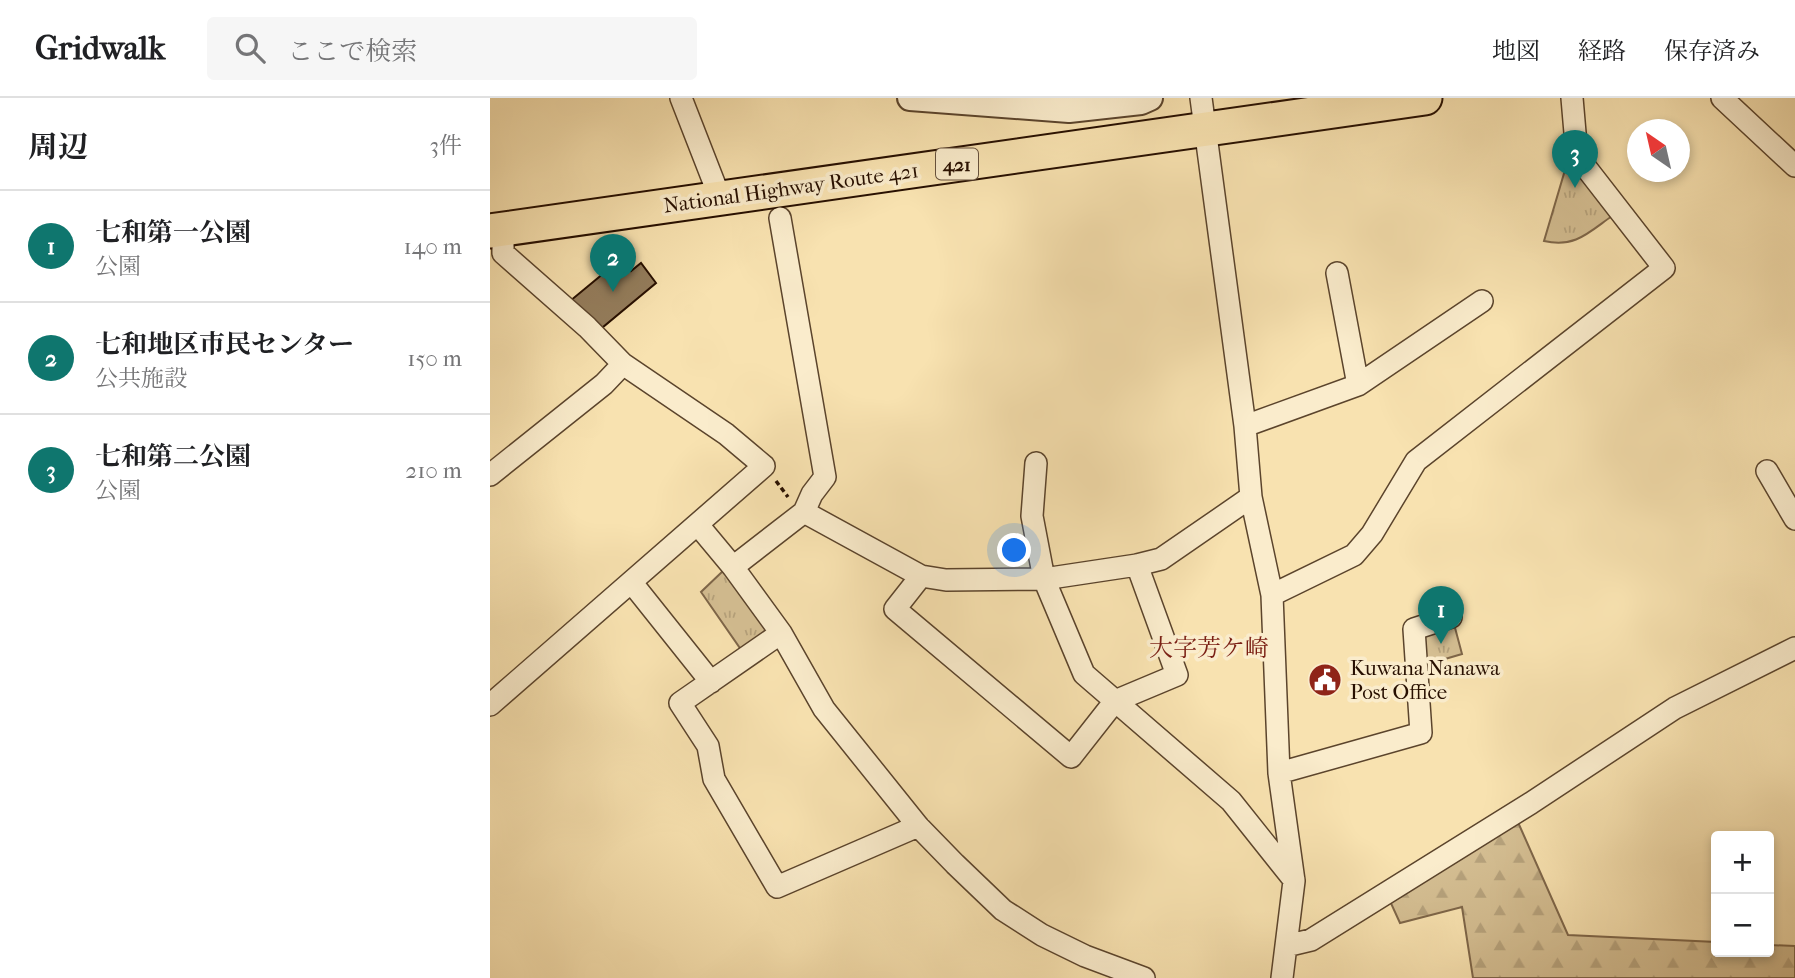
<!DOCTYPE html>
<html lang="ja">
<head>
<meta charset="utf-8">
<style>
	:root { --surface:#fff; --page:#f6f6f6; --text:#202124; --muted:#757577; --line:#e0e0e0; --accent:#0f766e }
	body { margin:0; font-family:"IM FELL French Canon","Noto Serif JP",serif; background:var(--page); color:var(--text) }
	.controls { position:absolute; right:21px; bottom:21px; display:grid; overflow:hidden; border-radius:7px; box-shadow:0 4px 10px #0003 }
	.controls button { width:63px; height:63px; display:grid; place-items:center; padding:0; border:0; border-bottom:2px solid var(--line); background:var(--surface); color:var(--text); font:35px sans-serif }
	.compass { position:absolute; left:1137px; top:21px; width:63px; height:63px; border-radius:50%; background:var(--surface); box-shadow:0 4px 10px #0003; rotate:326deg }
	.you { position:absolute; left:525px; top:453px; width:24px; height:24px; margin:-18px; border:5px solid #fff; border-radius:50%; background:#1a73e8; box-shadow:0 0 0 10px #1a73e833 }
	.badge { display:grid; place-items:center; width:46px; height:46px; border-radius:50%; background:var(--accent); color:#fff; font-size:23px; font-weight:700 }
	.pin { position:absolute; translate:-50% -58px; filter:drop-shadow(0 2px 4px #0008) }
	.pin::after { content:''; position:absolute; top:37px; width:24px; height:21px; background:inherit; clip-path:polygon(0 0,100% 0,50% 100%) }
	.list { margin:0; padding:0; list-style:none }
	h2 { display:flex; justify-content:space-between; align-items:center; height:91px; margin:0; padding:0 28px; font-size:30px }
	h2 small { font-size:23px; font-weight:400; color:var(--muted) }
	.list li { display:grid; grid-template-columns:46px 1fr auto; gap:21px; align-items:center; box-sizing:border-box; height:112px; padding:0 28px; border-top:2px solid var(--line) }
	.list b { display:block; font-size:26px; white-space:nowrap }
	.list p { margin:0; font-size:23px; white-space:nowrap; color:var(--muted) }
	.list em { font-size:23px; font-style:normal; color:var(--muted) }
	.icon { flex:none; width:38px; height:38px; fill:none; stroke:currentColor; stroke-width:2; stroke-linecap:round; stroke-linejoin:round }
	.map { position:relative; flex:none; width:1305px; height:880px; overflow:hidden }
	header { display:flex; align-items:center; gap:42px; box-sizing:border-box; height:98px; padding:0 35px; background:var(--surface); border-bottom:2px solid var(--line) }
	header strong { font-size:33px }
	nav { display:flex; gap:38px; margin-inline-start:auto; font-size:24px }
	.search { width:490px; height:63px; background:var(--page); display:flex; align-items:center; gap:18px; box-sizing:border-box; padding:0 24px; border-radius:7px; color:var(--muted); font-size:26px }
	main { display:flex }
	aside { flex:1; background:var(--surface) }
	.map>svg:first-child { display:block }
	.grass { fill:url(#grass-tufts); stroke:#7e6649; stroke-width:2 }
	.forest { fill:url(#forest-firs); stroke:#7e6649; stroke-width:2 }
	.building { fill:#947d5c; stroke:#270f00; stroke-width:2 }
	.lines { fill:none; stroke-linecap:round; stroke-linejoin:round }
	.minor-casing { stroke:#5b442c; stroke-width:24 }
	.tertiary-casing { stroke:#5b442c; stroke-width:28 }
	.trunk-casing { stroke:#270f00; stroke-width:37 }
	.path { stroke:#270f00; stroke-width:3.5; stroke-dasharray:5 3.5; stroke-linecap:butt }
	.minor { stroke:#faeccc; stroke-width:21 }
	.tertiary { stroke:#faeccc; stroke-width:24 }
	.trunk { stroke:#f8e2b0; stroke-width:33 }
	.labels { text-anchor:middle; stroke-width:7; stroke-linejoin:round; paint-order:stroke }
	.shield { fill:#faeccc; stroke:#66513d; stroke-width:2 }
	.shield-label { font-size:19px; font-weight:bold; fill:#270f00 }
	.street-label { font-size:21px; fill:#270f00; stroke:#faeccc }
	.poi-label { font-size:21px; fill:#270f00; stroke:#faeccc; text-anchor:start }
	.quarter-label { font-size:24px; fill:#7a1f14; stroke:#faeccc }
</style>
</head>
<body>
<header>
<strong>Gridwalk</strong>
<div class="search"><svg class="icon" aria-label="search" viewBox="0 0 24 24"><circle cx="10" cy="10" r="6"/><path d="M15 15l6 6"/></svg>ここで検索</div>
<nav><a>地図</a><a>経路</a><a>保存済み</a></nav>
</header>
<main>
<aside>
<h2>周辺<small>3件</small></h2>
<ul class="list">
<li><span class="badge">1</span><div><b>七和第一公園</b><p>公園</p></div><em>140 m</em></li>
<li><span class="badge">2</span><div><b>七和地区市民センター</b><p>公共施設</p></div><em>150 m</em></li>
<li><span class="badge">3</span><div><b>七和第二公園</b><p>公園</p></div><em>210 m</em></li>
</ul>
</aside>
<div class="map">
<svg width="1305" height="880" viewBox="0 0 1305 880">
	<defs>
		<pattern id="grass-tufts" width="24" height="20" patternUnits="userSpaceOnUse" patternTransform="scale(1.75)"><rect width="24" height="20" fill="#d4be92"/><path d="M3 7l-1-3M5 7V3M7 7l1-3M15 17l-1-3M17 17v-4M19 17l1-3" fill="none" stroke="#b6a27c"/></pattern>
		<pattern id="forest-firs" width="22" height="20" patternUnits="userSpaceOnUse" patternTransform="scale(1.75)"><rect width="22" height="20" fill="#d4be92"/><path d="M5 1l3.5 6h-7zM16 11l3.5 6h-7z" fill="#b6a27c"/></pattern>
	</defs>
	<rect width="100%" height="100%" fill="#f8e2b0"/>
	<filter id="stains"><feTurbulence type="fractalNoise" baseFrequency=".00286" numOctaves="4"/><feColorMatrix values="0 0 0 0 .2 0 0 0 0 .09 0 0 0 0 .02 0 0 0 .5 -.17"/></filter>
	<radialGradient id="worn" r=".72"><stop offset=".6" stop-color="#630" stop-opacity="0"/><stop offset="1" stop-color="#630" stop-opacity=".3"/></radialGradient>
	<path class="grass" d="M 1078,62 L 1122,118 C 1098,135 1085,150 1054,143 Z
		M 235,471 L 277,529 L 273,538 L 252,553 L 211,494 Z
		M 964,526 L 972,556 L 938,566 L 930,536 Z"/>
	<path class="forest" d="M 1027,722 L 1078,837 L 1226,844 L 1226,854 L 1279,854 L 1279,847 L 1305,848 L 1305,880 L 983,880 L 972,809 L 910,825 L 899,801 Z"/>
	<path class="building" d="M 131,161 L 141,173 L 151,165 L 166,185 L 107,234 L 80,203 Z"/>
	<g class="lines">
		<defs>
			<path id="minor" d="M 191,0 L 230,100
				M 711,0 L 755,328 L 761,399 L 782,497 L 789,675 L 804,783 L 792,880
				M 1232,0 L 1305,68
				M 290,120 L 335,379 L 322,396 L 314,414 L 243,469 L 291,535 L 334,611 L 428,728 L 465,766 L 513,812 L 552,837 L 595,858 L 654,880
				M 847,175 L 868,287
				M 755,328 L 868,287 L 992,203
				M 546,365 L 542,418 L 554,481 L 594,576 L 741,703 L 804,782
				M 1277,373 L 1305,421
				M 0,377 L 114,286 L 133,266 L 97,229 L 13,155 L 13,131
				M 314,414 L 431,478 L 456,482 L 554,481 L 647,467 L 671,461 L 761,399
				M 208,427 L 243,469
				M 431,478 L 405,511 L 581,659 L 625,603 L 687,577 L 647,467
				M 142,485 L 221,584
				M 782,497 L 864,457 L 882,436 L 926,363 L 1174,170 L 1087,58 L 1082,0
				M 291,535 L 190,605 L 218,648 L 224,681 L 287,789 L 428,728
				M 0,607 L 274,368 L 236,336 L 133,266
				M 789,675 L 931,635 L 924,531 L 961,519
				M 796,848 L 821,842 L 1041,705 L 1185,610 L 1305,550"/>
			<path id="tertiary" d="M 420,0 L 579,12 L 651,4 L 660,0"/>
			<path id="trunk" d="M 0,133 L 935,0"/>
		</defs>
		<use href="#minor" class="minor-casing"/>
		<use href="#tertiary" class="tertiary-casing"/>
		<use href="#trunk" class="trunk-casing"/>
		<path class="path" d="M 286,383 L 298,399"/>
		<use href="#minor" class="minor"/>
		<use href="#tertiary" class="tertiary"/>
		<use href="#trunk" class="trunk"/>
	</g>
	<defs>
		<symbol id="civic-disc" viewBox="-11 -11 22 22"><circle r="9.5" fill="#8f2418" stroke="#faeccc"/><path d="M-.6-6.5H3V-4.5H.6V-3L4-1V1h2V6H-6V1h2V-1L-.6-3ZM-1.2 2.5V6h2.4V2.5Z" fill="#fff"/></symbol>
	</defs>
	<g fill-rule="evenodd">
		<use href="#civic-disc" x="816" y="563" width="38" height="38"/>
	</g>
	<g class="labels">
		<rect class="shield" x="446" y="50.5" width="42" height="31" rx="5"/>
		<g class="shield-label">
			<text x="467" y="73">421</text>
		</g>
		<g class="street-label">
			<text transform="translate(301 90) rotate(-8)" y="7">National Highway Route 421</text>
		</g>
		<g class="poi-label">
			<text x="860" y="577">Kuwana Nanawa<tspan x="860" dy="24">Post Office</tspan></text>
		</g>
		<g class="quarter-label">
			<text x="719" y="558">大字芳ケ崎</text>
		</g>
	</g>
	<rect width="100%" height="100%" filter="url(#stains)"/>
	<rect width="100%" height="100%" fill="url(#worn)"/>
</svg>
<div class="controls">
<button>+</button>
<button>−</button>
</div>
<svg class="compass" viewBox="-18 -18 36 36"><path d="M0-13l5 13h-10z" fill="#e53935"/><path d="M0 13l5-13h-10z" fill="#757577"/></svg>
<div class="you"></div>
<div class="pin badge" style="left:951px;top:546px">1</div>
<div class="pin badge" style="left:123px;top:194px">2</div>
<div class="pin badge" style="left:1085px;top:90px">3</div>
</div>
</main>
</body>
</html>
